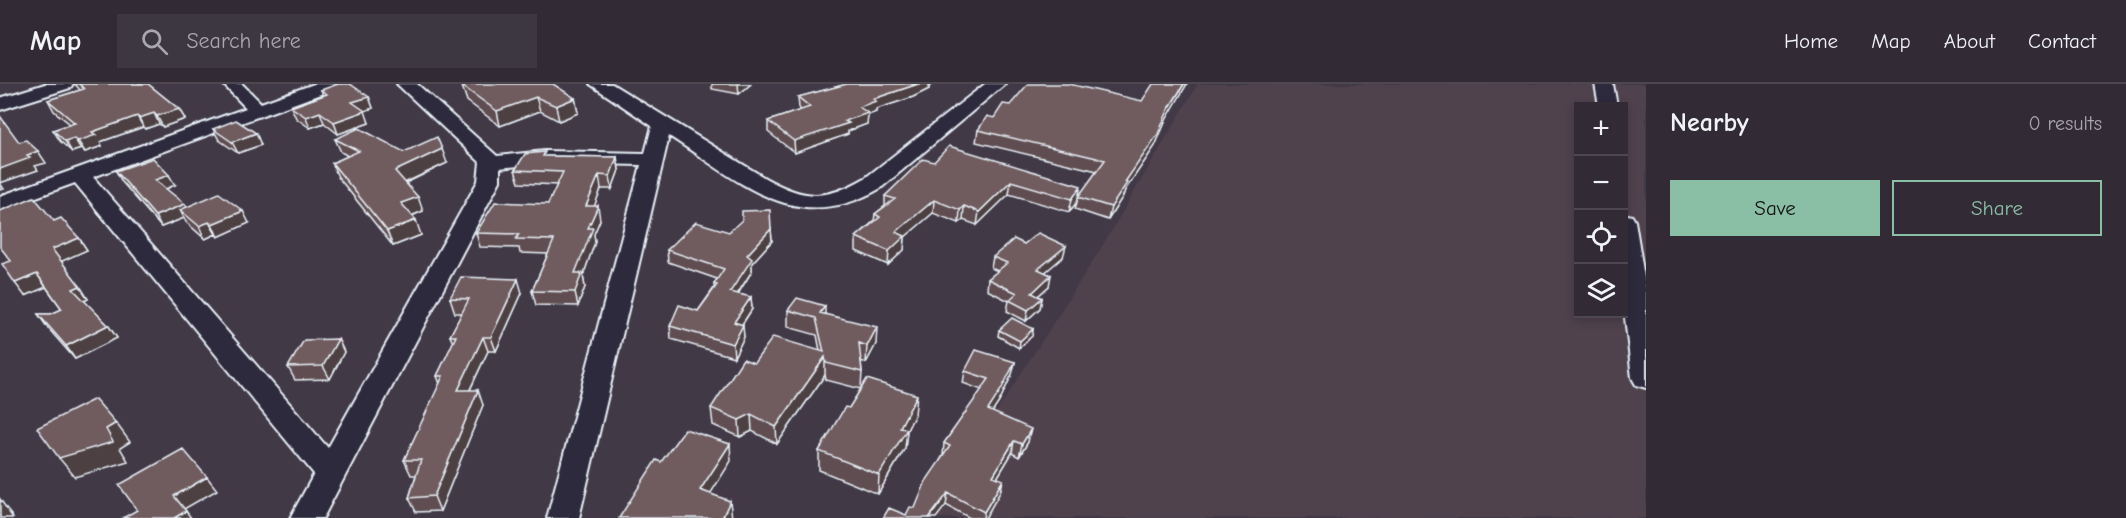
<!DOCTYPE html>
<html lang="en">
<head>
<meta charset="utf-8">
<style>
	:root { --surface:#322b35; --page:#3d3741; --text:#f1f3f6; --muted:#a8a7ad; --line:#4d4750; --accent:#8abfa5 }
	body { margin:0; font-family:"Comic Neue",sans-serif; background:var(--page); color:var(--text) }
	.controls { position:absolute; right:18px; top:18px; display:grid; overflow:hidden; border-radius:0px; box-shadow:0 3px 9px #0003 }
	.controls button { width:54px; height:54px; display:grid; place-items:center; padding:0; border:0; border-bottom:2px solid var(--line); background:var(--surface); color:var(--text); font:30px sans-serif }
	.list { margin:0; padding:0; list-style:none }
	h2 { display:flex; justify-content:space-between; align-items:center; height:78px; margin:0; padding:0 24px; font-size:26px }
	h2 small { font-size:20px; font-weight:400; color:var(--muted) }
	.actions { display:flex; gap:12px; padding:18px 24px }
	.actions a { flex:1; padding:14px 0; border:2px solid var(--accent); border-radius:0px; text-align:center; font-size:21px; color:var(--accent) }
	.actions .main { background:var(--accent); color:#111 }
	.icon { flex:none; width:33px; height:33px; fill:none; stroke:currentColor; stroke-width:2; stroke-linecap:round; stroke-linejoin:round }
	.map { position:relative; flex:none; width:1646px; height:434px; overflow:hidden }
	header { display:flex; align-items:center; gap:36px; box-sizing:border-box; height:84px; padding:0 30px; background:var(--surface); border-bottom:2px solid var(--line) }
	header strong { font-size:28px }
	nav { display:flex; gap:33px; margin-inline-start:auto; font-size:21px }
	.search { width:420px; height:54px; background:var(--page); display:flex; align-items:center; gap:15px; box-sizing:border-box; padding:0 21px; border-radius:0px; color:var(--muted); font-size:22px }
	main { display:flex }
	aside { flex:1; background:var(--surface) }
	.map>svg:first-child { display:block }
	.built { fill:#50434e; fill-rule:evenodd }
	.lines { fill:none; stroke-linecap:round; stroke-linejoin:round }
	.minor-casing { stroke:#e8f1f8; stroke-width:4 }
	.minor { fill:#2f2a3d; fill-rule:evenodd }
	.wall { fill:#604e51; stroke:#e8f1f8; stroke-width:1.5 }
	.shaded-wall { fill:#4e4042; stroke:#e8f1f8; stroke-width:1.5 }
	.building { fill:#705b5e; stroke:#e8f1f8; stroke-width:1.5 }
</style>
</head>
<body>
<header>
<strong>Map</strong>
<div class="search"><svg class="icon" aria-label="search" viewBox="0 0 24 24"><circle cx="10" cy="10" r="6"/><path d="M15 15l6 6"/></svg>Search here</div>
<nav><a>Home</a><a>Map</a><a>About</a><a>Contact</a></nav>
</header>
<main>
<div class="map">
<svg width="1646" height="434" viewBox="0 0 1646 434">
	<rect width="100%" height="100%" fill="#423947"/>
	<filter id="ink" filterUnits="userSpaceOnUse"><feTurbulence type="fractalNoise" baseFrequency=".0167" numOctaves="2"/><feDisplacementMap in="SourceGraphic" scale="12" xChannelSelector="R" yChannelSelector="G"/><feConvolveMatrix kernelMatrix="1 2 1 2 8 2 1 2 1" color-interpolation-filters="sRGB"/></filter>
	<g filter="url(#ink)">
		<path class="built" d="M 1198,0 L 1646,0 L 1646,434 L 929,434 L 1103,161 ZM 1578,22 L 1624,22 L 1624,230 L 1578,230 Z"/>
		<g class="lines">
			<defs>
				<path id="minor" d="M 45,0 L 73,0 L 70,4 L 0,26 L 0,14 Z
					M 223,0 L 242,0 L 261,19 L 314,0 L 340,0 L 337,4 L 93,93 L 328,364 L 478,97 L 480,78 L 397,0 L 417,0 L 497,72 L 545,67 L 645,69 L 652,42 L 590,0 L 612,0 L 765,94 C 805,116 825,117 865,94 L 985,0 L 1005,0 L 881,104 C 795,154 740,97 669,52 L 579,434 L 547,434 L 641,81 L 545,79 L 500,84 L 500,97 L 323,434 L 290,434 L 314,390 L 75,99 L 0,126 L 0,112 L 246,24 Z
					M 1595,0 L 1613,0 L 1617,22 L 1599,22 Z
					M 1624,130 L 1632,132 L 1635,137 L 1646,205 L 1646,304 L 1636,301 L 1632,294 L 1624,225 Z"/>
			</defs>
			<use href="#minor" class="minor-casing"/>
			<use href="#minor" class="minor"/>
		</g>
		<path class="wall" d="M 75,0 L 148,0 L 179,25 L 185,35 L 163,43 L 159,40 L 145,45 L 143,43 L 100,58 L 102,62 L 85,68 L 81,65 L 72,68 L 60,57 L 53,46 L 70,40 L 54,27 L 48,16 L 80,6 Z
			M 712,0 L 751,0 L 739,10 L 712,5 Z
			M 847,0 L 934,0 L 929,2 L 929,5 L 913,13 L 876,25 L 876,28 L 868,31 L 867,40 L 848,47 L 848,50 L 795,69 L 768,48 L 768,37 L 801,26 L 799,24 L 798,13 Z
			M 462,2 L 575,14 L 578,29 L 559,37 L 540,27 L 500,42 L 467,17 Z
			M 321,6 L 369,13 L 373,24 L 364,27 L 369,39 L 338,50 L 324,39 L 310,44 L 296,34 L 291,23 L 323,11 Z
			M 1010,21 L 1166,36 L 1155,62 L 1125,106 L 1123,112 L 1108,136 L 1075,125 L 1077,118 L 1069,128 L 1009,110 L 977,141 L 963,136 L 959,139 L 933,129 L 905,153 L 904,166 L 888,181 L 856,167 L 856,153 L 874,137 L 875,130 L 885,122 L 885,112 L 934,78 L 1080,111 L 1097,87 L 976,58 L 978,46 Z
			M 213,45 L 256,49 L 261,61 L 238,69 L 219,56 Z
			M 335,55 L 404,68 L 447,79 L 406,99 L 423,127 L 412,132 L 421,151 L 393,162 L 338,93 L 332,79 L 348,72 L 341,68 Z
			M 546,72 L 617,73 L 619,86 L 612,105 L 601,105 L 594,122 L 600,136 L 594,150 L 595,158 L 583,192 L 585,203 L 578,222 L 536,221 L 532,207 L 548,170 L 520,169 L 519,164 L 480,163 L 476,149 L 548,120 L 557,101 L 519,99 L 515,86 Z
			M 116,87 L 175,101 L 166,105 L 186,123 L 249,139 L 218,153 L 216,150 L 205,155 L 186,138 L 184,134 L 161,143 L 122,98 Z
			M 54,137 L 79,154 L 87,166 L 61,177 L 88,215 L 84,217 L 108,241 L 117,254 L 75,275 L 47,243 L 38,230 L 51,230 L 62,225 L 46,203 L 25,212 Z
			M 771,145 L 772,157 L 752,179 L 752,187 L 738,210 L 751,213 L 752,225 L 742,241 L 744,253 L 734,273 L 671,255 L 670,242 L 698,227 L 714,204 L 714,200 L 717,195 L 668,178 L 667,166 L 729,148 Z
			M 1024,160 L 1063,173 L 1044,188 L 1049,202 L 1038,212 L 1042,214 L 1040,224 L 1026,237 L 1007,227 L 1009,217 L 987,206 L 988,195 L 998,187 L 991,184 L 993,173 Z
			M 522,209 L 496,267 L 488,267 L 470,306 L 483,321 L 440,427 L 416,428 L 409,414 L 416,391 L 411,391 L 404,376 L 440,300 L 437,292 L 453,259 L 450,252 L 462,229 L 455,229 L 450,214 Z
			M 788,226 L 825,230 L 876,260 L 866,279 L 861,277 L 862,288 L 861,304 L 915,330 L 907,346 L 905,364 L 878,410 L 819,386 L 819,367 L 849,324 L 861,305 L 826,296 L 825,291 L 777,360 L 752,347 L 740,353 L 713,341 L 711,324 L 754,279 L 820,267 L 817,251 L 788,243 Z
			M 1033,245 L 1032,252 L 1019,264 L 998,252 L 999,246 Z
			M 338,255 L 344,268 L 330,295 L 295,296 L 288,283 Z
			M 1015,278 L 1012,290 L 999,318 L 992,328 L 1028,358 L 1019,373 L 1012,369 L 997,394 L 1003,396 L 1000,408 L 985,434 L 970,434 L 946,421 L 906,431 L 915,424 L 943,371 L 944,359 L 982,306 L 963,299 L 965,287 Z"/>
		<path class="shaded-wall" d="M 738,0 L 751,0 L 739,10 Z
			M 918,0 L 934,0 L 929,2 L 929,5 L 913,13 L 876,25 L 876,28 L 868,31 L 867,40 L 848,47 L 848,50 L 795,69 L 794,57 L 873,15 Z
			M 1184,0 L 1187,0 L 1166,36 L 1155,62 L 1125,106 L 1123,112 L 1108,136 L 1111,123 L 1125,98 Z
			M 369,13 L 373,24 L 356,30 L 352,18 Z
			M 536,13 L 540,27 L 500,42 L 497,27 Z
			M 575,14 L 578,29 L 559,37 L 556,22 Z
			M 179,25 L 185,35 L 163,43 L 157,32 Z
			M 365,27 L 369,39 L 338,50 L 334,38 Z
			M 320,28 L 324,39 L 310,44 L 306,33 Z
			M 154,29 L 159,40 L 145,45 L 139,34 Z
			M 137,32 L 143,43 L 100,58 L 102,62 L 85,68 L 78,57 L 92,48 Z
			M 256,49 L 261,61 L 238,69 L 232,58 Z
			M 74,54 L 81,65 L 72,68 L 65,57 Z
			M 442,65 L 447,79 L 400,101 L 395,87 Z
			M 38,67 L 46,79 L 35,82 L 38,86 L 0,99 L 4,105 L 0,106 L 0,85 L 27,71 Z
			M 617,73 L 619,86 L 612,105 L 610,92 Z
			M 169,91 L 175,101 L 161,107 L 155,96 Z
			M 599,91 L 601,105 L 589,136 L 586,122 Z
			M 1011,97 L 1009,110 L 977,141 L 979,128 Z
			M 1081,102 L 1077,118 L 1069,128 L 1072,115 Z
			M 418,113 L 423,127 L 406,134 L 401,119 Z
			M 934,116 L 933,129 L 905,153 L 904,166 L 888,181 L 889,167 L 896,148 Z
			M 185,120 L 191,131 L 180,126 L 184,134 L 161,143 L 155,132 Z
			M 598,122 L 600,136 L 594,150 L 595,158 L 583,192 L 585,203 L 578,222 L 575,208 L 575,189 L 588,144 Z
			M 964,122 L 963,136 L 959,139 L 960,126 Z
			M 243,127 L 249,139 L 218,153 L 212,140 Z
			M 416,136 L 421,151 L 393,162 L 387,147 Z
			M 209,138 L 216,150 L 205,155 L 199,142 Z
			M 771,145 L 772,157 L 752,179 L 752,187 L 731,220 L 730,208 L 747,171 Z
			M 79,154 L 87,166 L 60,178 L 52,165 Z
			M 1066,162 L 1063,173 L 1036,196 L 1038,185 Z
			M 37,190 L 46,203 L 25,212 L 15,199 Z
			M 1051,191 L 1049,202 L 1030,219 L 1032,209 Z
			M 518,195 L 522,209 L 496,267 L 491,253 Z
			M 80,202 L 88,215 L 82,218 L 73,205 Z
			M 751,213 L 752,225 L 735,251 L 734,238 Z
			M 1042,214 L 1040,224 L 1026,237 L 1028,226 Z
			M 825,222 L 825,239 L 820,229 Z
			M 108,241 L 117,254 L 75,275 L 66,262 Z
			M 743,241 L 744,253 L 734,273 L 733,260 Z
			M 877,243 L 876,260 L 866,279 L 867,262 Z
			M 1033,245 L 1032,252 L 1019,264 L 1020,257 Z
			M 483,253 L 488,267 L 463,320 L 458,306 Z
			M 338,255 L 344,268 L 330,295 L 323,282 Z
			M 825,273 L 825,291 L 777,360 L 776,343 Z
			M 1015,278 L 1012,290 L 999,318 L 986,338 L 988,326 Z
			M 478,306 L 483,321 L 440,427 L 434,412 Z
			M 917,311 L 915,330 L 907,346 L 905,364 L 878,410 L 879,391 L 900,343 Z
			M 751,330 L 752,347 L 740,353 L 739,336 Z
			M 116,339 L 130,358 L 120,364 L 128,377 L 75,393 L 59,374 L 106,345 Z
			M 1031,345 L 1028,358 L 1019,373 L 1022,360 Z
			M 1014,357 L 1012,369 L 991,404 L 993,392 Z
			M 730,360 L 731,377 L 702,423 L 700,406 Z
			M 207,393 L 217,406 L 184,425 L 174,412 Z
			M 1003,396 L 1000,408 L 985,434 L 983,434 L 984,428 Z
			M 948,409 L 946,421 L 936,434 L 929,434 Z
			M 0,415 L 13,434 L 0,434 Z
			M 730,417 L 732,434 L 722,434 Z
			M 186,427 L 191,434 L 174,434 Z"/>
		<path class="building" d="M 79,0 L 148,0 L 179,25 L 157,32 L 154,29 L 139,34 L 137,32 L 92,48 L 96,51 L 78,57 L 74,54 L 65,57 L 53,46 L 75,39 L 48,16 L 84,5 Z
			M 338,0 L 350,0 L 369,13 L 352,18 L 365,27 L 334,38 L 320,28 L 306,33 L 291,23 L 327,10 L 321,6 Z
			M 468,0 L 553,0 L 575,14 L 556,22 L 536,13 L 497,27 L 462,2 Z
			M 847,0 L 918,0 L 873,15 L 876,17 L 859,23 L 868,29 L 845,37 L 849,39 L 794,57 L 768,37 L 810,23 L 798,13 Z
			M 1028,0 L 1069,0 L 1142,17 L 1153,0 L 1184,0 L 1169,24 L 1158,50 L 1125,98 L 1127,99 L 1111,123 L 1078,113 L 1105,76 L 978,46 L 987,32 L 994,34 L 1003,20 L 1010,21 Z
			M 0,32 L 19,58 L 26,56 L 38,67 L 27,71 L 30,74 L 0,85 Z
			M 236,36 L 256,49 L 232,58 L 213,45 Z
			M 359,44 L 404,68 L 437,53 L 442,65 L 395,87 L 418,113 L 401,119 L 416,136 L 387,147 L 332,79 L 359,67 L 335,55 Z
			M 949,62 L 1081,102 L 1072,115 L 1011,97 L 979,128 L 964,122 L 960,126 L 934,116 L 896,148 L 905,152 L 889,167 L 856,153 L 880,133 L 875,130 L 895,115 L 885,112 L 923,75 L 934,78 Z
			M 545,68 L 543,72 L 617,73 L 610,92 L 599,91 L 586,122 L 598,122 L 588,144 L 593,144 L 575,189 L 582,189 L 575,208 L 532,207 L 554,156 L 516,155 L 519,150 L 476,149 L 495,118 L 548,120 L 563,88 L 515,86 L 525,70 Z
			M 153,74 L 169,91 L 155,96 L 185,120 L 155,132 L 116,87 Z
			M 219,109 L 243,127 L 212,140 L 209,138 L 199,142 L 180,126 Z
			M 34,113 L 54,137 L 61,134 L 79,154 L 52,165 L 80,202 L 73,205 L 108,241 L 66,262 L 38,230 L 51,230 L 62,225 L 37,190 L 15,199 L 2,180 L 11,177 L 0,163 L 0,127 Z
			M 770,126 L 771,145 L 747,171 L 752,175 L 730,208 L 751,213 L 734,238 L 743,241 L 733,260 L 670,242 L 679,221 L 698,227 L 717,201 L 714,200 L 724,185 L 667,166 L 696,138 L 729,148 L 742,136 L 742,127 Z
			M 1038,149 L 1066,162 L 1038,185 L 1051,191 L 1032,209 L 1042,214 L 1028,226 L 1009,216 L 1017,209 L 988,195 L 1007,179 L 993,173 L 1014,155 L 1024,160 Z
			M 461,193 L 518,195 L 491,253 L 483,253 L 458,306 L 478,306 L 434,412 L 409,414 L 421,376 L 404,376 L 443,292 L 437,292 L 456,252 L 450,252 L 469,215 L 450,214 Z
			M 797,214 L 825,222 L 820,229 L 877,243 L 867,262 L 859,259 L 862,288 L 826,279 L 825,273 L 776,343 L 751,330 L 739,336 L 711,324 L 743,275 L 754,279 L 773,253 L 824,268 L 816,234 L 788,226 Z
			M 1012,234 L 1033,245 L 1020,257 L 999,246 Z
			M 338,255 L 323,282 L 288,283 L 304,256 Z
			M 976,266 L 1015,278 L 1001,306 L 988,326 L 1031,345 L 1022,360 L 1014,357 L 993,392 L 1003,396 L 984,428 L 948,409 L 929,434 L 883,434 L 889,424 L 906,431 L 910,423 L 915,424 L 926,397 L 950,362 L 944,359 L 989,295 L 965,287 Z
			M 867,295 L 917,311 L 900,343 L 907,345 L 879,391 L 819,367 L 845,323 L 849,324 Z
			M 95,315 L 116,339 L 106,345 L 113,358 L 59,374 L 37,344 Z
			M 685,345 L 730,360 L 700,406 L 730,417 L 722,434 L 619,434 L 656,376 L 661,378 Z
			M 183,365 L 207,393 L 174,412 L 186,427 L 174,434 L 123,434 L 137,426 L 119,401 Z"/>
	</g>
</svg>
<div class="controls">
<button>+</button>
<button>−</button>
<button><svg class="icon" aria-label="locate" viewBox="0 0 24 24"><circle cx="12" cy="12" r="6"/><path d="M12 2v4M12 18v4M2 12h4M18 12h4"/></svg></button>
<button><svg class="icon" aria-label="layers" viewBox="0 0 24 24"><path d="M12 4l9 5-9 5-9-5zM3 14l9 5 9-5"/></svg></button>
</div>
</div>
<aside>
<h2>Nearby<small>0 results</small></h2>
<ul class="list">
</ul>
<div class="actions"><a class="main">Save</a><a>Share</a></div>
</aside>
</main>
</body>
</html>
